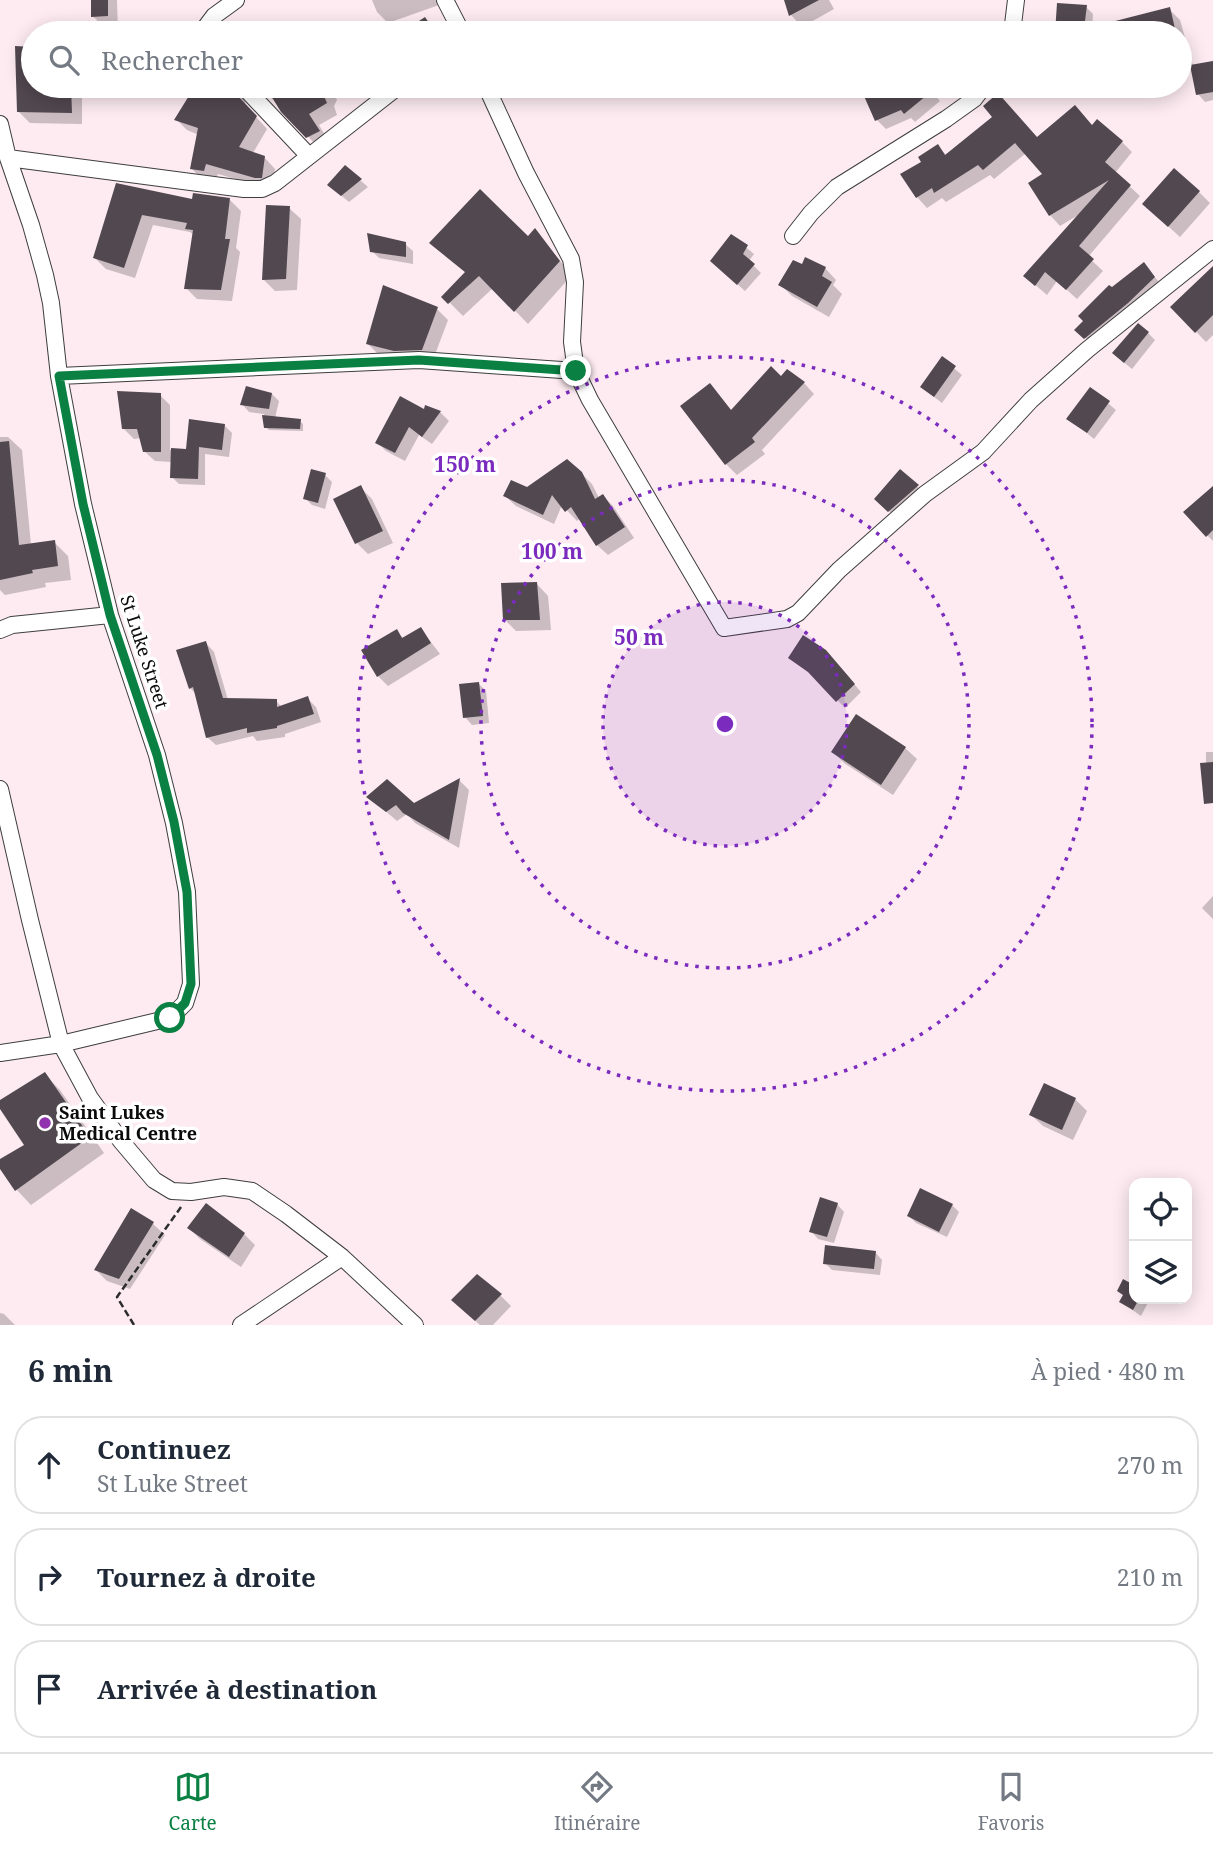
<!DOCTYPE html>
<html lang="fr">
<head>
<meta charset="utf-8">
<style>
	:root { --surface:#fff; --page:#f6f6f7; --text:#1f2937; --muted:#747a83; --line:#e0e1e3; --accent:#0b8043 }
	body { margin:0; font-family:"Noto Serif",serif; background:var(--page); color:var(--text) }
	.controls { position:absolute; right:21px; bottom:21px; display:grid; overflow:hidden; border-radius:14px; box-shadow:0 4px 18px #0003 }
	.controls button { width:63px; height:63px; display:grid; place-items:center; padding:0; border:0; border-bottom:2px solid var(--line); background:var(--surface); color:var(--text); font:35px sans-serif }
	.stop { position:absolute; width:21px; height:21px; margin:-16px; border:5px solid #0b8043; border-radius:50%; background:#fff }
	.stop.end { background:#0b8043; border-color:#fff; box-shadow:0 2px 7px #0008 }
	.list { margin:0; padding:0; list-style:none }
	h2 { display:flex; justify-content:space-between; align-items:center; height:91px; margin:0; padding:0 28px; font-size:30px }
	h2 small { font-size:23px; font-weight:400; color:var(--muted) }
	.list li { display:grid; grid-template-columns:46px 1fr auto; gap:21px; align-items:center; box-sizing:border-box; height:98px; margin:0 14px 14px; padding:0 14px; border:2px solid var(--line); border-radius:28px }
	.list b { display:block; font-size:26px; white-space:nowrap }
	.list p { margin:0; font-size:23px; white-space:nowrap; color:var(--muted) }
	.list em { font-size:23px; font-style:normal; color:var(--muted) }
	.icon { flex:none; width:38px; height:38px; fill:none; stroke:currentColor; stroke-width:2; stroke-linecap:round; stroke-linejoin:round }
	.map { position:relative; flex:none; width:1213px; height:1325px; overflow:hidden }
	.search { position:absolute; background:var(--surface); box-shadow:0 4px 18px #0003; left:21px; right:21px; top:21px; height:77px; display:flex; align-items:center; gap:18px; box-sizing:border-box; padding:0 24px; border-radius:38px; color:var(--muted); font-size:26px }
	.sheet { height:427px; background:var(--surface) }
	nav { display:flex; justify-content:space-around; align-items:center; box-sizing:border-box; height:98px; border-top:2px solid var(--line); background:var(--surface); font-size:19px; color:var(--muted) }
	nav a { display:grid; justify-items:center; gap:4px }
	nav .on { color:var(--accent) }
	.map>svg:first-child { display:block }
	.shadow { fill:#0003 }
	.building { fill:#524850 }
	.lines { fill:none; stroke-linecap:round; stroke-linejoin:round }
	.minor-casing { stroke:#3e3e3e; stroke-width:18 }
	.path { stroke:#2d2d2d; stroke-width:2.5; stroke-dasharray:7 3.5; stroke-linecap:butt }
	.minor { stroke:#fff; stroke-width:16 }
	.route { stroke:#0b8043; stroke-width:9 }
	.ring { fill:none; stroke:#7b2cbf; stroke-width:3.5; stroke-dasharray:3.5 7 }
	.poi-dot { fill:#9231ad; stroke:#fff; stroke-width:2.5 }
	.labels { text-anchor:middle; stroke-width:7; stroke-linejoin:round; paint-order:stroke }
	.street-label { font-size:18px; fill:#0b0b0b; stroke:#fff }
	.poi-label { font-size:18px; font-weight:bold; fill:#0b0b0b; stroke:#fff; text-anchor:start }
	.centre { fill:#7b2cbf; stroke:#fff; stroke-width:3.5 }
	.ring-label { font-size:21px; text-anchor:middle; font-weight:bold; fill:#7b2cbf; stroke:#fff; stroke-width:7; stroke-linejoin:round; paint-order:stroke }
</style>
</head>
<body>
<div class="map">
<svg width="1213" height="1325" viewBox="0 0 1213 1325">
	<rect width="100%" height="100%" fill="#fdebf1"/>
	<path class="shadow" d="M 92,0 L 117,0 L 118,33 L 94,33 L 97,20 L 92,16 Z
		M 372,0 L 438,0 L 439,5 L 388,23 L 377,12 Z
		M 786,0 L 829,0 L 834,9 L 802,27 L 791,15 Z
		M 1059,4 L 1086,7 L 1093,14 L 1092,30 L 1095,33 L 1056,33 Z
		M 1169,9 L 1180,20 L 1193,66 L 1213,61 L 1213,100 L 1205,102 L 1198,94 L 1192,65 L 1180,68 L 1180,33 L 1111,33 L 1108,24 Z
		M 353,28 L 358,33 L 345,33 Z
		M 17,48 L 33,48 L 33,86 L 82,86 L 82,124 L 30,123 L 18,111 Z
		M 102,86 L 138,86 L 137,93 Z
		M 197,86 L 241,86 L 246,106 L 267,129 L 253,153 L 264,157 L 275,169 L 271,189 L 218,174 L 215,181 L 203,180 L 192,169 L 199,135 L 187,130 L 176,119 Z
		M 260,86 L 330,86 L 337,100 L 334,106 L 337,115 L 319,125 L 329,142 L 319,148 Z
		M 369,86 L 391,86 L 384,104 L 373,93 Z
		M 880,86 L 927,86 L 940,101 L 915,122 L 911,118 L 886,129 L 877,120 L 866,96 Z
		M 995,117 L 1038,139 L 1093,126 L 1122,142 L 1132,152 L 1115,173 L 1140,196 L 1088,257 L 1103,271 L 1077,299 L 1057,281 L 1047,295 L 1025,276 L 1080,214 L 1060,226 L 1050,215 L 1045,174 L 1026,153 L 994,179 L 990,175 L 946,202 L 942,198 L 927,208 L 917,197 L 923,162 L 938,146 L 947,156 Z
		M 345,167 L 368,187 L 349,202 L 337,192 Z
		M 118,185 L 193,201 L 230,200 L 241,211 L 236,248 L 240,252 L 232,301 L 197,299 L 186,288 L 194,235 L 190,232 L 153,225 L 135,278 L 106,269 L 95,258 Z
		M 1199,192 L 1210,203 L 1180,237 L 1156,215 Z
		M 289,208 L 301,219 L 297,290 L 275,291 L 264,280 Z
		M 535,231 L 572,275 L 528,324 L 493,288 L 463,316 L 444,297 L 466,273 L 445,256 L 528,238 Z
		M 732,236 L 754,254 L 749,261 L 761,273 L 745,291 L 719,268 Z
		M 405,244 L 413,251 L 413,264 L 379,258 L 372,251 Z
		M 802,267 L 825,268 L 836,280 L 833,285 L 842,294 L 829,317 L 792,296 L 781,285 Z
		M 1213,268 L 1213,335 L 1206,342 L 1172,307 Z
		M 1150,272 L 1161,284 L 1092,344 L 1077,330 L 1112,290 Z
		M 437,309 L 448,320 L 433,360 L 379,355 L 368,344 Z
		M 1148,333 L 1155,340 L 1132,369 L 1121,360 Z
		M 943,359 L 962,375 L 942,403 L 929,393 Z
		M 782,378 L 804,383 L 814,394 L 762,450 L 765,454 L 737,475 L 726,464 L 710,385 L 732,411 Z
		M 1091,389 L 1116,410 L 1094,439 L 1069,418 Z
		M 272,394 L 279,401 L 275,418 L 300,421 L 303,424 L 303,431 L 269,430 L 266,427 L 264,414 L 249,412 L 242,404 Z
		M 160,395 L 170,405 L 170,450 L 187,451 L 224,425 L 232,433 L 229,457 L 205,454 L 205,485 L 179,484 L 172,477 L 172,462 L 155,461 L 144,451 L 141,438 L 134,439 L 124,429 Z
		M 424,412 L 440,412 L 449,421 L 432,444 L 419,435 L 405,461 L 386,451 L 377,442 Z
		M 0,437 L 8,437 L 22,450 L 31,545 L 54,542 L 68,556 L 71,580 L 45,583 L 46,587 L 5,595 L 0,590 Z
		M 901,472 L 925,494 L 897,518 L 883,506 Z
		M 581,473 L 592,484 L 599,498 L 603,496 L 613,506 L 634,538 L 608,555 L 597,545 L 580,518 L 577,521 L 562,505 L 554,524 L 516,506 L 505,496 Z
		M 325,475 L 332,482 L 325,509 L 312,505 L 305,498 Z
		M 361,488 L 372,499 L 393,543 L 368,554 L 357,543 Z
		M 1213,488 L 1213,541 L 1207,535 Z
		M 537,584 L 548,596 L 551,630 L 516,631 L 504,619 Z
		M 421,629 L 440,654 L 388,686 L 378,676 L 396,631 L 404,639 Z
		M 206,643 L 214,652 L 228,700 L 276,701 L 282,707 L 307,698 L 316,707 L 321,722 L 285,734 L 285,737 L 257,741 L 253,736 L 216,745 L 207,737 L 197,695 L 190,688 Z
		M 790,658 L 833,660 L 861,692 L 845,708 L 816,678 Z
		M 479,684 L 486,691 L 489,723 L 472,725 L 465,717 Z
		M 857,716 L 905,748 L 917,759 L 893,795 L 844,763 L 833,752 Z
		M 1206,752 L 1213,752 L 1213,801 L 1206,765 Z
		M 459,780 L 469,790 L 459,848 L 415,823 L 407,814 L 397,821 L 369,797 L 414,805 Z
		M 1213,896 L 1213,919 L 1202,908 Z
		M 45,1075 L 60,1090 L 104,1153 L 31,1205 L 16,1189 L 0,1166 L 0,1161 L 26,1145 L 0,1106 L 0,1102 Z
		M 1075,1099 L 1087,1111 L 1073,1140 L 1043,1126 L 1031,1115 Z
		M 837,1204 L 844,1212 L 834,1243 L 818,1239 L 811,1231 Z
		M 952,1205 L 959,1212 L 947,1237 L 916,1223 L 909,1216 Z
		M 132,1211 L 153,1224 L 165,1235 L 130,1289 L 107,1281 L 96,1270 Z
		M 189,1228 L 244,1234 L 255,1245 L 241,1267 L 200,1239 Z
		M 875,1252 L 882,1260 L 880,1275 L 832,1270 L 825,1263 Z
		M 1124,1281 L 1134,1287 L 1134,1299 L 1150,1299 L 1141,1316 L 1121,1302 L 1124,1296 L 1119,1291 Z
		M 500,1295 L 511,1306 L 493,1325 L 480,1325 L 464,1311 Z
		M 0,1313 L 4,1314 L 15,1325 L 0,1325 Z"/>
	<path class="building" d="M 91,0 L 108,0 L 108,16 L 91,17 Z
		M 784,0 L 819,0 L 789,16 Z
		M 1057,3 L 1087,5 L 1084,29 L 1170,7 L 1176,33 L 1085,33 L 1084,30 L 1084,33 L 1055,33 Z
		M 425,17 L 436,33 L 401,33 Z
		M 15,46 L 33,47 L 33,86 L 71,86 L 72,113 L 17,112 Z
		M 1213,61 L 1213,92 L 1196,95 L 1190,65 Z
		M 195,86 L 233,86 L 235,93 L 257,116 L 239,147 L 265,156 L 262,178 L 255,178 L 206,164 L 204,171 L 190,169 L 198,128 L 174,120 Z
		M 257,86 L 328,86 L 323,94 L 327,103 L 309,114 L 320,131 L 306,138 L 281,112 L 270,94 L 268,97 Z
		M 886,86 L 938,86 L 904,114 L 901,110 L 875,121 L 864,96 Z
		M 998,93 L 1037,137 L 1075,105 L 1092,125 L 1097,119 L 1123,141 L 1105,162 L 1131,185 L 1079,246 L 1094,259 L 1066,290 L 1045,272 L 1035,286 L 1023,276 L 1109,180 L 1049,216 L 1028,183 L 1042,174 L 1015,143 L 983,170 L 978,165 L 934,193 L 932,188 L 916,198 L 900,174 L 921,162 L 918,157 L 938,144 L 945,155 L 992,117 L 983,106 Z
		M 345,165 L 362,179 L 341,196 L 327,185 Z
		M 1174,168 L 1200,191 L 1168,227 L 1142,204 Z
		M 116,183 L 192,199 L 193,193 L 230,198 L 225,239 L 230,239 L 221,290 L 184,289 L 193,230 L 185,229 L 187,223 L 142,215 L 124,268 L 93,258 Z
		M 480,189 L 528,236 L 535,228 L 560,261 L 514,312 L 479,276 L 448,304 L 441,297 L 465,272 L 429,243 Z
		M 266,205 L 290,206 L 286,279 L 262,280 Z
		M 367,233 L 406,242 L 406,257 L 370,252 Z
		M 731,234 L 748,245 L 743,254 L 755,264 L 737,285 L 710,261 Z
		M 805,257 L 826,267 L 822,276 L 832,282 L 817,307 L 778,285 L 793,260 L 802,264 Z
		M 1144,262 L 1155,277 L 1128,303 L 1084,339 L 1074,330 L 1083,321 L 1078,316 L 1109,285 L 1112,287 Z
		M 1213,266 L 1213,315 L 1195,333 L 1170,307 Z
		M 383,285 L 438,307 L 422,350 L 394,351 L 366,344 Z
		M 1138,323 L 1149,332 L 1124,363 L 1112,353 Z
		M 942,356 L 956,366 L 934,397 L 920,387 Z
		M 771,366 L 781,376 L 787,369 L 805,382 L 752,438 L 755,442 L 725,465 L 680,406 L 710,383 L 731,410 Z
		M 246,386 L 272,393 L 269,409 L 240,405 Z
		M 1090,387 L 1110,401 L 1087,433 L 1066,419 Z
		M 117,391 L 161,393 L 161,452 L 143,452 L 137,429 L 122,429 Z
		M 400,396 L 424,409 L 425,405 L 441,411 L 422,437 L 409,427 L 395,453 L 375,443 Z
		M 262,415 L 301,419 L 300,429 L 264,428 Z
		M 189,419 L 225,424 L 222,450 L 199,447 L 198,479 L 170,478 L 171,448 L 186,449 Z
		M 9,441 L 19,545 L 55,540 L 58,566 L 32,570 L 33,573 L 0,580 L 0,442 Z
		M 567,459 L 582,472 L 595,499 L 603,494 L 625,527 L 596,546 L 571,507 L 565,512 L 552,495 L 543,515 L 503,496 L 511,480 L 527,487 Z
		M 311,469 L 326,473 L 318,503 L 303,499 Z
		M 900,469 L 919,485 L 888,512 L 874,499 Z
		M 361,485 L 383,531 L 355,544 L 333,499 Z
		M 1213,486 L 1213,530 L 1206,537 L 1183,512 Z
		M 537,582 L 540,620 L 503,620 L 501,583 Z
		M 421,627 L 431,643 L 377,677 L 361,650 L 397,629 L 402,638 Z
		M 803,635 L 826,650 L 855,684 L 836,702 L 808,672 L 788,658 Z
		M 206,641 L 223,698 L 277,699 L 277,707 L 308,696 L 314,714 L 277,726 L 277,728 L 247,733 L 247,728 L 206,738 L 193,687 L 189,689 L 176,650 Z
		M 479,682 L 483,716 L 463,718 L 459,684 Z
		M 856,714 L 906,747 L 881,785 L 831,752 Z
		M 1213,762 L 1213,803 L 1204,804 L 1200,763 Z
		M 460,778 L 449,840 L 403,813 L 396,805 L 386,812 L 366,797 L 387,779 L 414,803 Z
		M 45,1072 L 90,1137 L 15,1191 L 0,1169 L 0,1159 L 24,1145 L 0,1109 L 0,1100 Z
		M 1044,1083 L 1076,1098 L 1062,1130 L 1029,1115 Z
		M 920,1188 L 953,1204 L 939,1232 L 907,1216 Z
		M 820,1197 L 838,1203 L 827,1237 L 809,1232 Z
		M 206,1203 L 245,1233 L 229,1257 L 187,1228 Z
		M 131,1208 L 154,1222 L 119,1279 L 94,1270 Z
		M 825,1245 L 876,1251 L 874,1269 L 823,1264 Z
		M 477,1274 L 502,1294 L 475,1321 L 451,1300 Z
		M 1123,1279 L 1134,1285 L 1134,1299 L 1139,1299 L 1133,1310 L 1119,1302 L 1123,1295 L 1117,1291 Z"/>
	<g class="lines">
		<defs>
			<path id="minor" d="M 445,0 L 462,33
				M 206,33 L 205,28 L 214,16 L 236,0
				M 1012,33 L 1016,0
				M 243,86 L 308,155
				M 486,86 L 526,173 L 571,259 L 575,282 L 572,342 L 576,371 L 590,400 L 724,628 L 787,619 L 798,613 L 839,570 L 925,494 L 983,452 L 1031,400 L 1087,350 L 1213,249
				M 0,124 L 8,158 L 31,225 L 45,275 L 51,303 L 59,376 L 83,504 L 110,615 L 157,755 L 174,823 L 187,892 L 191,984 L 185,1003 L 170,1018 L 61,1044 L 0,1053
				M 8,158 L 244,189 L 262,189 L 275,183 L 399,86
				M 793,236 L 811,213 L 837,187 L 946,119 L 974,99 L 984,86
				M 59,376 L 419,360 L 576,371
				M 0,630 L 12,625 L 110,615
				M 0,789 L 30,920 L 61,1044 L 90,1098 L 121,1141 L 154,1180 L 172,1191 L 191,1192 L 224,1187 L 252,1191 L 286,1214 L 342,1257 L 415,1325
				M 241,1325 L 342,1257"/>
		</defs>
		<use href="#minor" class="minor-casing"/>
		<path class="path" d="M 134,1325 L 117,1297 L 181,1207"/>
		<use href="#minor" class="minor"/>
	</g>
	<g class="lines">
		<path class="route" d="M 170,1018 L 185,1003 L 191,984 L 187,892 L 174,822 L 157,755 L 110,615 L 83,504 L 59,376 L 419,360 L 576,371"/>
	</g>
	<circle cx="725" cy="724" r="122" fill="#7b2cbf" fill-opacity=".12"/>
	<g class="ring">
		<circle cx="725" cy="724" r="122"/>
		<circle cx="725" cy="724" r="244"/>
		<circle cx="725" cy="724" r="367"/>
	</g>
	<circle class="poi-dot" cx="45" cy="1123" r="7"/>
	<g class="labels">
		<g class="street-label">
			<text transform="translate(144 652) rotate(72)" y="6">St Luke Street</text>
		</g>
		<g class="poi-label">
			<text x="59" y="1119">Saint Lukes<tspan x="59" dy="21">Medical Centre</tspan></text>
		</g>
	</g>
	<circle cx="725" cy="724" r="10" class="centre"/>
	<g class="ring-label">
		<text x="465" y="472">150 m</text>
		<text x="552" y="559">100 m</text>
		<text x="639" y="645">50 m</text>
	</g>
</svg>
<div class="controls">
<button><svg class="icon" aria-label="locate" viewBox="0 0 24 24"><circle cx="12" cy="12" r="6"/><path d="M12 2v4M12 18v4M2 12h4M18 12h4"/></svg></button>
<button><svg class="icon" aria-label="layers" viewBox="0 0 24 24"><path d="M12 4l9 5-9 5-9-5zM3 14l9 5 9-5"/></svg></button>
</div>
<div class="stop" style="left:170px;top:1018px"></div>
<div class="stop end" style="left:576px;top:371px"></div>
<div class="search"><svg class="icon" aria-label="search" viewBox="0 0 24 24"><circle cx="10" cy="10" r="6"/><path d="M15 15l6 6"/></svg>Rechercher</div>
</div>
<section class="sheet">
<h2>6 min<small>À pied · 480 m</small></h2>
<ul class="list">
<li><svg class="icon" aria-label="ahead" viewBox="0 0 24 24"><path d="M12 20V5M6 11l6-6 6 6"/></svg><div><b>Continuez</b><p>St Luke Street</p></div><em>270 m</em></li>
<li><svg class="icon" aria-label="right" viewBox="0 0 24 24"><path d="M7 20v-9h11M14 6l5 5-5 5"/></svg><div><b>Tournez à droite</b></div><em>210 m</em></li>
<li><svg class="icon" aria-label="arrive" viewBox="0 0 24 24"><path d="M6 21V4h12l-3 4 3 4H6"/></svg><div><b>Arrivée à destination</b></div></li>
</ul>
</section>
<nav>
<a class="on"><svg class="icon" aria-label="map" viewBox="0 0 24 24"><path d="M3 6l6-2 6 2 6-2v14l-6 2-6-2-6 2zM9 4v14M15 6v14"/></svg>Carte</a>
<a><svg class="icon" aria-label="directions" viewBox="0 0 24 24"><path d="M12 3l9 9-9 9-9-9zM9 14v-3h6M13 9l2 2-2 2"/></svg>Itinéraire</a>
<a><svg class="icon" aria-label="saved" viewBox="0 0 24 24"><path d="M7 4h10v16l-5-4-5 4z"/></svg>Favoris</a>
</nav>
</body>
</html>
